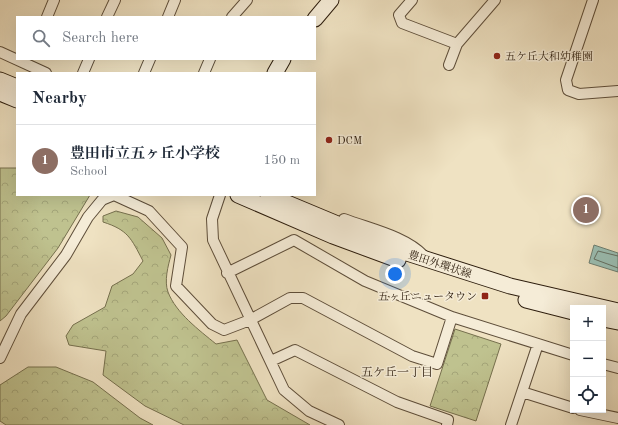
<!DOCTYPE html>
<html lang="en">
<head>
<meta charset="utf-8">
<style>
	:root { --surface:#fff; --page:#f2f2f3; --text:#1f2937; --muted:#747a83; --line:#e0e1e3; --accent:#db2777 }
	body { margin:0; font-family:"Old Standard TT","Noto Serif JP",serif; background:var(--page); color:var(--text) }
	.controls { position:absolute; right:12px; bottom:12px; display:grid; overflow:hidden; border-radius:0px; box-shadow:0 4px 16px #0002 }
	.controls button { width:36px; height:36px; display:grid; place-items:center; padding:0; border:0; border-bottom:1px solid var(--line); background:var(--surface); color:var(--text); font:20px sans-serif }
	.you { position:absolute; left:395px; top:274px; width:14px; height:14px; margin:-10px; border:3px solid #fff; border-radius:50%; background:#1a73e8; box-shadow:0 0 0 6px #1a73e833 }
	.badge { display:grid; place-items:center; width:26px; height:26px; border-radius:50%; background:var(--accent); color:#fff; font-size:13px; font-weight:700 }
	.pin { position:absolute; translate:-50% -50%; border:2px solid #fff; box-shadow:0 1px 4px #0006 }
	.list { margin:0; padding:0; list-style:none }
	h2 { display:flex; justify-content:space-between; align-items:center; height:52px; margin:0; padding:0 16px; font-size:17px }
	h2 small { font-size:13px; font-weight:400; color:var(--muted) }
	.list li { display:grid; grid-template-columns:26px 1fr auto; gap:12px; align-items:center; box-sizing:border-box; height:72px; padding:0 16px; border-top:1px solid var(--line) }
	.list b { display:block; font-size:15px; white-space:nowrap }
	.list p { margin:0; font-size:13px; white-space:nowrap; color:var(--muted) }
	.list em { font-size:13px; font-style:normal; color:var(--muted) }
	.icon { flex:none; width:22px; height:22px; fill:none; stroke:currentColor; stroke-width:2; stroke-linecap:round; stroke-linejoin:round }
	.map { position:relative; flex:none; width:618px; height:425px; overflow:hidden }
	.search { position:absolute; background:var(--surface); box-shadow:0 4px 16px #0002; left:16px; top:16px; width:300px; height:44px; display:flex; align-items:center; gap:10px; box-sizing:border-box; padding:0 14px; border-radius:0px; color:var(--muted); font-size:15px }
	.panel { position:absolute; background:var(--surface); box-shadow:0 4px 16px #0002; left:16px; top:72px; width:300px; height:124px; border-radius:0px }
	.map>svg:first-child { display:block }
	.forest { fill:url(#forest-crowns); stroke:#76704e }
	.water { fill:#9abeb2; stroke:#6e7e70 }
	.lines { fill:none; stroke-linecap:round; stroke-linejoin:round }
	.shore { stroke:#646e60; stroke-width:1 }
	.street-casing { stroke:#5e4e3a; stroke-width:12 }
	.secondary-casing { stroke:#2d1d0d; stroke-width:17 }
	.street { stroke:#f5ecd7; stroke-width:10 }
	.secondary { stroke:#f5ecd7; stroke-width:15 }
	.poi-dot { fill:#8f2418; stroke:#f5ecd7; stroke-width:1.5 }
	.labels { text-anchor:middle; stroke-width:3; stroke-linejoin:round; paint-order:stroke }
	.poi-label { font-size:11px; fill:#2d1d0d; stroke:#f5ecd7; text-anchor:start }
	.street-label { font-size:11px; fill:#2d1d0d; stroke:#f5ecd7 }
	.neighbourhood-label { font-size:12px; fill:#2d1d0d; stroke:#f5ecd7 }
</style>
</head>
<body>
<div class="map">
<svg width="618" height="425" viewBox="0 0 618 425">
	<defs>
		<pattern id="forest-crowns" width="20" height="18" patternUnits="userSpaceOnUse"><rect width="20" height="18" fill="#bfc28f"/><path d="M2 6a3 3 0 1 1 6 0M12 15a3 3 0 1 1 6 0" fill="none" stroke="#a4a67a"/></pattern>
	</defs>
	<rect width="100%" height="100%" fill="#efe2c2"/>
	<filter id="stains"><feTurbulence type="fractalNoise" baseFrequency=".005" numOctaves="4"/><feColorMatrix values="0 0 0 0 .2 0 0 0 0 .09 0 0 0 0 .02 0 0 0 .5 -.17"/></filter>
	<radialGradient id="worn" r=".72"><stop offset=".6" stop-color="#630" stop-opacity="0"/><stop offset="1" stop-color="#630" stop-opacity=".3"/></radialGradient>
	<path class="forest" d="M 0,168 L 17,168 L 17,195 L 90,195 L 58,248 L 6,316 L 0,321 Z
		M 116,211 L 138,217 L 162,238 L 171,255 C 168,266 164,281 168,292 C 176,313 199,330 216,344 L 237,340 L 267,400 L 310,425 L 184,425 L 145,406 L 103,375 L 106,351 L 69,345 L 66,336 L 73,325 L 105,307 L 112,286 L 133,274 L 143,261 C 131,238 128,230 103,222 L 103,216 Z
		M 455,329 L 501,344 L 476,421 L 430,406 Z
		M 28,367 L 56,367 L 93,382 L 140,418 L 153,425 L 6,425 L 0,421 L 0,385 Z"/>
	<path class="water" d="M 594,245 L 618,253 L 618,272 L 589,263 Z"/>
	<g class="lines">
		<path class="shore" d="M 618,256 L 598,251 L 594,259 L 618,268"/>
		<defs>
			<path id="street" d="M 412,0 L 399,15 L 402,23 L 457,44
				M 593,0 L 566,80 L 568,90 L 579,94 L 618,91
				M 47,17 L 54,0
				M 107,17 L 115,0
				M 168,17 L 175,0
				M 232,17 L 247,0
				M 0,52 L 46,73
				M 449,65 L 457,44 L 495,0
				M 83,73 L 89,59
				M 144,73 L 150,59
				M 204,73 L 210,59
				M 220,195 L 212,219 L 213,240 L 284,390 L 309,411 L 339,425
				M 344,219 C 370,229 405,236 424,256
				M 227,273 L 294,240 L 365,281 L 452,317 L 573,355
				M 0,358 L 21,314 L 66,255 L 88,217 L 102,200 L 114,195 L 149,211 L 182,247 L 176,286 L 212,324 L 224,330 L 250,320 L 290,298 L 303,298 L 412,356 L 437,364 L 452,317
				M 271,361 L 295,350 L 397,402 L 448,420 L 447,425
				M 603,364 L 618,368
				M 522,392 L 573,408
				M 580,410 L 618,418
				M 511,425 L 538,344"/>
			<path id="secondary" d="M 315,19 L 331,0
				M 275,73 L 283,59
				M 0,80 L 17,87
				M 0,93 L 17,100
				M 238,195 L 333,236 L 398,260
				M 268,195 L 407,253 L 510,286 L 618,311
				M 526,300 L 573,312
				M 603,319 L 618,322"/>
		</defs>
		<use href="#street" class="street-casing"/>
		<use href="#secondary" class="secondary-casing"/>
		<use href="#street" class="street"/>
		<use href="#secondary" class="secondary"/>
	</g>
	<g class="poi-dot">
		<circle cx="497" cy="56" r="4"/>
		<circle cx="329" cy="140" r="4"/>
		<rect x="481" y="292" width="8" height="8" rx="2"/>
	</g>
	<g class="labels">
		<g class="poi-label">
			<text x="505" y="60">五ケ丘大和幼稚園</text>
			<text x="337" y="144">DCM</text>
			<text x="477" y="300" text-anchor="end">五ヶ丘ニュータウン</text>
		</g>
		<g class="street-label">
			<text transform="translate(440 264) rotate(18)" y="4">豊田外環状線</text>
		</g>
		<g class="neighbourhood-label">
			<text x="397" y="376">五ケ丘一丁目</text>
		</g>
	</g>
	<rect width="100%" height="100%" filter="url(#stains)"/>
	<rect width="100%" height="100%" fill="url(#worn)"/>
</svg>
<div class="controls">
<button>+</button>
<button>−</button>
<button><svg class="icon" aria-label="locate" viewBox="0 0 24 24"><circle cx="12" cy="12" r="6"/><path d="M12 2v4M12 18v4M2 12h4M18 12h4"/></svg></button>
</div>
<div class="you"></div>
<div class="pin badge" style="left:586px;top:210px;background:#8d6e63">1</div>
<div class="search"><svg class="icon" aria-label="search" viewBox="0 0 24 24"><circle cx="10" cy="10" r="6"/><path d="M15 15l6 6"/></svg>Search here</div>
<section class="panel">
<h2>Nearby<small></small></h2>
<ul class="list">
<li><span class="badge" style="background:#8d6e63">1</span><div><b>豊田市立五ヶ丘小学校</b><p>School</p></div><em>150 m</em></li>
</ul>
</section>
</div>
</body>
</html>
